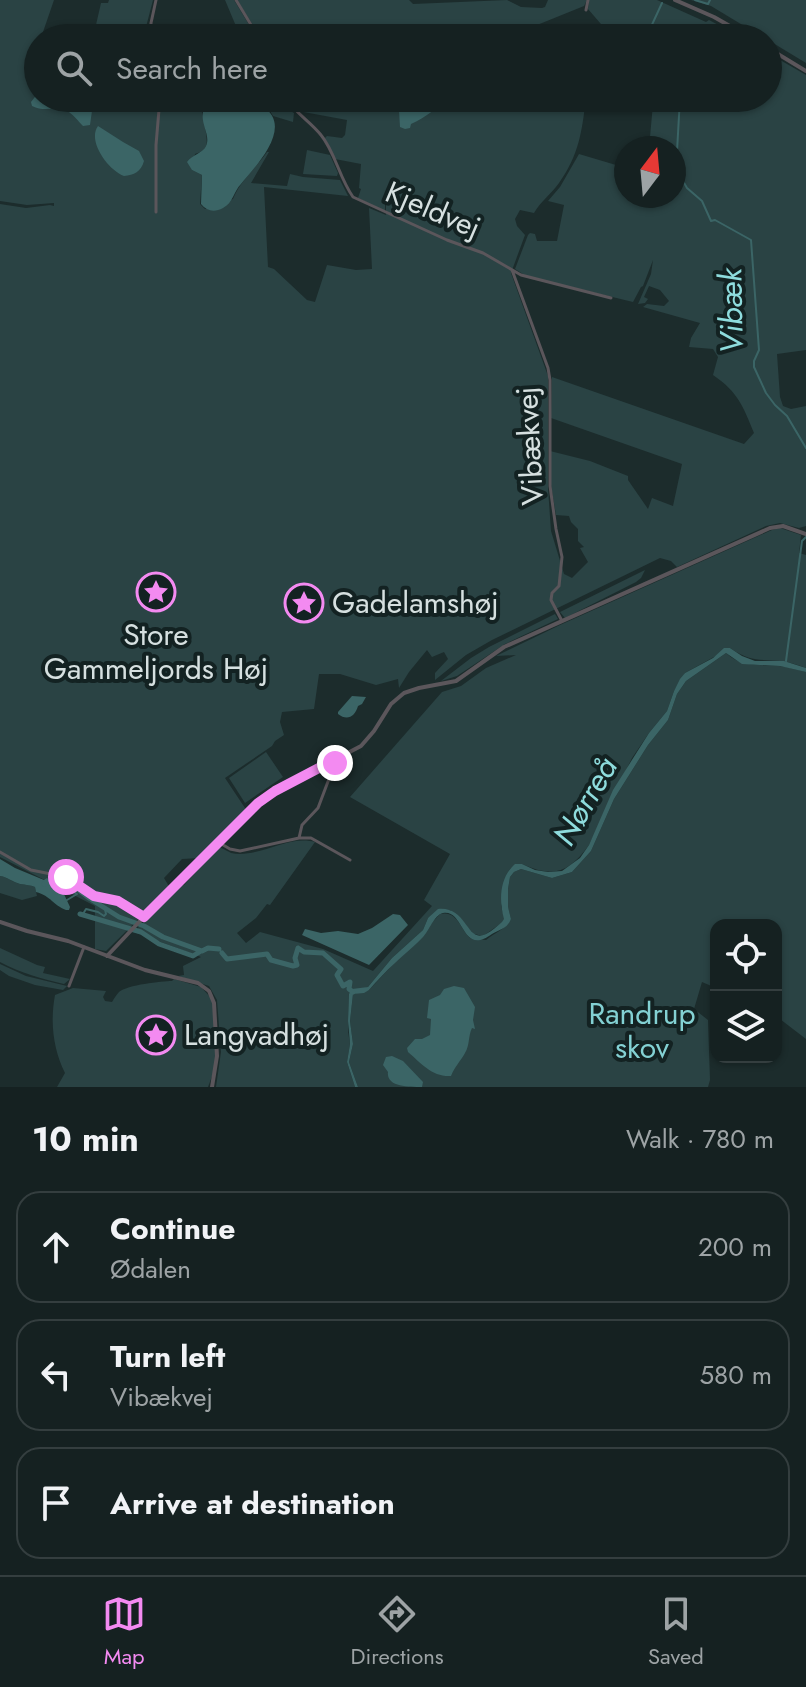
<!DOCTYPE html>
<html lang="en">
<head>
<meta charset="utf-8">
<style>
	:root { --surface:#152121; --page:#1e292a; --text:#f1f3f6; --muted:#9da3a5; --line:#343e3f; --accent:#f38af1 }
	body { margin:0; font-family:Jost,sans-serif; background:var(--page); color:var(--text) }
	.controls { position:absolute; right:24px; bottom:24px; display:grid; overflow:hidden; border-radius:16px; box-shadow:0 2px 6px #0004 }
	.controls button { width:72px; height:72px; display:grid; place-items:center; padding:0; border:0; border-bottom:2px solid var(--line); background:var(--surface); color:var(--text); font:40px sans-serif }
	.compass { position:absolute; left:614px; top:136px; width:72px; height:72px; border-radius:50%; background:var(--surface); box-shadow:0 2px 6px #0004; rotate:16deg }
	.stop { position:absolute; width:24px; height:24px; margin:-18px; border:6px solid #f38af1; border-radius:50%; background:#fff }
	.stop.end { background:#f38af1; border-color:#fff; box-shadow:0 2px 8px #0008 }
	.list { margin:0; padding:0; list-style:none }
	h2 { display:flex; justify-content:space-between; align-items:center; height:104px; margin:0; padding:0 32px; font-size:34px }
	h2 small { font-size:26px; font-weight:400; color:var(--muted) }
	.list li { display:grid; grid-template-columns:52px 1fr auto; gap:24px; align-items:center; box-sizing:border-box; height:112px; margin:0 16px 16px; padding:0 16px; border:2px solid var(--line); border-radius:24px }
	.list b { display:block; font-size:30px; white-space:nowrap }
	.list p { margin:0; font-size:26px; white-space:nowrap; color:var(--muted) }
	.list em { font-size:26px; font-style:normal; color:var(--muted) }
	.icon { flex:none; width:44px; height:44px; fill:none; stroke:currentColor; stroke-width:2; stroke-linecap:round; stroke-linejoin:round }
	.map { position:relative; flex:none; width:806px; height:1087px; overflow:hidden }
	.search { position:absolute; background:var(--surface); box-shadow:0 2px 6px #0004; left:24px; right:24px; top:24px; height:88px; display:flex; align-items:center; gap:20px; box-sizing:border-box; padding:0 28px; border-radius:44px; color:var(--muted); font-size:30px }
	.sheet { height:488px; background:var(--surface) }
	nav { display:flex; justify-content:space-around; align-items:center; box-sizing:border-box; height:112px; border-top:2px solid var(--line); background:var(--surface); font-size:22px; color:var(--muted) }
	nav a { display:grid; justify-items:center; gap:4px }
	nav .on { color:var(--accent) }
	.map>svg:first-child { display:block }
	.green { fill:#2a4344 }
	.water { fill:#3b6566 }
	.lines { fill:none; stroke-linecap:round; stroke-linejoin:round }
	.stream { stroke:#3b6566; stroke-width:2 }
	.river { stroke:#3b6566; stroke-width:5 }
	.minor { stroke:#5b565b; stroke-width:3 }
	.tertiary { stroke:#5b565b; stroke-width:4 }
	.route { stroke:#f38af1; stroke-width:10 }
	.labels { text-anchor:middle; stroke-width:8; stroke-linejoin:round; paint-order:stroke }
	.street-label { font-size:30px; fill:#d6e0e0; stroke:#132222 }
	.poi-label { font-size:30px; fill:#d6e0e0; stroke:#132222; text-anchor:start }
	.park-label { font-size:30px; fill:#83d1d3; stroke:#132222 }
	.water-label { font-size:32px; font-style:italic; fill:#8edcdd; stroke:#132222 }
</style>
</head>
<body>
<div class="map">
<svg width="806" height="1087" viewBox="0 0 806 1087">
	<rect width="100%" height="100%" fill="#1c2c2c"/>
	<path class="green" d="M 0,0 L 54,0 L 43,32 L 45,34 L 50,31 L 57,38 L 38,38 L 38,98 L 157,98 C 167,105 188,107 200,105 C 202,111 209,140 206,146 C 204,152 200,152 195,154 L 192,170 L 202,175 L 200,204 L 205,209 L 233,199 C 240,181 256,168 267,152 L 269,152 L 251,183 L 287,186 L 290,174 L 303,177 L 340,180 L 348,196 L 264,187 L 268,267 L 274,269 L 307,300 L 315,302 L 327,265 L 356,270 L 372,269 L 369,208 L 386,215 L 386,198 L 385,198 L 385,211 L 358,198 L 361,189 L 359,188 L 361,164 L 335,159 L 325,138 L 327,136 L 342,138 L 345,135 L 347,120 L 298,111 L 289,98 L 586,98 C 582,131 579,155 559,183 C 551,194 541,201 534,213 L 520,210 L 515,219 L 517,226 L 525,235 L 511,273 L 548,376 L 548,488 L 551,531 L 564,574 L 572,578 L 588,562 L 580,548 L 584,547 L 578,541 L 578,529 L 571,522 L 569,516 L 556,515 L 551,485 L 550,451 L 590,461 L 628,476 L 628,480 L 648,509 L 652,498 L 673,506 L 682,464 L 551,418 L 552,377 L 744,444 L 754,433 C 743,406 738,392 713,375 L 718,357 L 713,349 L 689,347 L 691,338 L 700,323 L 643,307 L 647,304 L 664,306 L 669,301 L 660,290 L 649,286 L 644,297 L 648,299 L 645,303 L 638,304 L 651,274 L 653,260 L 643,286 L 641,287 L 633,302 L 526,276 L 515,269 L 528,235 L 530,233 L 535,234 L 537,241 L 557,241 L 564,205 L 548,201 L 560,187 L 579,154 L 626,168 L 626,196 L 674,196 L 674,148 L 649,148 L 653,104 L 625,98 L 768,98 L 768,53 L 806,75 L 806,350 L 777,354 L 780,397 L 783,406 L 791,409 L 806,406 L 806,526 L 799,528 L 780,523 L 766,526 L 677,567 L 671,561 L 660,558 L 492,640 L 466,655 L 435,680 L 435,673 L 448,659 L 444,652 L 432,657 L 427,650 L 409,672 L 399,688 L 398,679 L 376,685 L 340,674 L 319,674 L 314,709 L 282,712 L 280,722 L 284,735 L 275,741 L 272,746 L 225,778 L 247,811 L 200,858 L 182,859 L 164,878 L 170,888 L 106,951 L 95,949 L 95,906 L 0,857 L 0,204 L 26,208 L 50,205 L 54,206 L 54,203 L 27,205 L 0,201 Z
		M 109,0 L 153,0 L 146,27 L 148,38 L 93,38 L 101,3 L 108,3 Z
		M 225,0 L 234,0 L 257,38 L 241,38 Z
		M 237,0 L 409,0 L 413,4 L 507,0 L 521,7 L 542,8 L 545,7 L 548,0 L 587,0 L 584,6 L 505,38 L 261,38 Z
		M 589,0 L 657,0 L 706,22 L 709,20 L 741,37 L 613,38 L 588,9 Z
		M 691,0 L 806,0 L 806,63 L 768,40 L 768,38 L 764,38 L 711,6 Z
		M 248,98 C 255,99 289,109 294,113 L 293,122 L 273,116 L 270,111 Z
		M 307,150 L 330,155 L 338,173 L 337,176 L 303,174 Z
		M 780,528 L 801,535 L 799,553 L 806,555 L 806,668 C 798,665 789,662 780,661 C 757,659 751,662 730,648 L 685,673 L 674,691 L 667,711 L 649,733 L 632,758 L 589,845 C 569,873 553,878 522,864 L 510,869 L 501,906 L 505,920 L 503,922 L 483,936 L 474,934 L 450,910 L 428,918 L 423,930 L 392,958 L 368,987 L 349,994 L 348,1031 L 350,1044 L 347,1062 L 355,1087 L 216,1087 L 221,1052 L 217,1000 L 209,986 L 178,976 L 184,975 L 183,966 L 201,957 L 134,932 L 173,892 L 179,886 L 184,885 L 219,847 C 221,848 230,852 231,853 C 258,859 289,834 315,842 L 270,905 L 267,904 L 256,918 L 237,933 L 246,943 L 260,932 L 323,949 L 373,971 L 432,906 L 424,900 L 450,854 L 350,797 L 442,692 L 461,686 L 486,668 L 516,655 L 496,656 L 560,625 L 772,530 Z
		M 645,570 L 641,578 L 636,582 L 565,618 L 560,612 Z
		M 555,614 L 558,619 L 505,644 L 457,676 L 441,681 L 471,658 L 489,647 Z
		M 726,653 C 742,668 759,664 779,666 C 788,667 797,670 806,672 L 806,1039 L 776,1016 L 776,925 L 716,925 L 716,988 L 702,982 L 694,1009 L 708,1020 L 710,1080 L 708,1087 L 358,1087 L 349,1062 L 353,1044 L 350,1021 L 353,994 L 369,990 L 440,914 C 457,910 460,928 470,938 L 486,940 C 495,932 505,930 511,919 L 508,908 L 508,889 L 510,877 L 514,872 L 521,869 L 552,878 L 572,872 L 591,851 L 614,799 L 648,745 L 668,720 L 677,694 L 686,681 Z
		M 266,752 L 283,777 L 245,803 L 229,778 Z
		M 0,876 C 8,877 12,882 20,884 C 26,885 30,885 35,887 L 37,896 L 22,900 L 0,893 Z
		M 0,948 L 37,965 L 45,967 L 43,973 L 70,979 L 64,984 C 42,979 21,973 0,962 Z
		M 0,964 L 26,976 L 67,986 L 63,990 L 35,985 L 9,976 L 0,970 Z
		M 174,979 L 201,987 L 211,998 L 214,1008 L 217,1063 L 208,1087 L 57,1087 L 65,1073 C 53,1049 50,1022 55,995 L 73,988 L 106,991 L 103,997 L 105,1001 L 112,1002 C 114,999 116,995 119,992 C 127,985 162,981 172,981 Z"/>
	<path class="water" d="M 38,93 L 38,98 L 53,98 L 64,102 L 72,98 L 83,98 L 92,111 L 90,125 L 83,126 C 78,121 73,114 67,111 C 55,105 46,113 32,106 L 31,102 Z
		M 233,98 C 245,98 251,100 262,106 C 295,126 256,166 241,184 C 234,191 233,203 223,208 C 214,213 207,211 201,204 L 202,175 L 192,170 L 187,162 C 192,155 203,153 206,146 C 212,133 195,120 207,102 Z
		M 402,98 L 416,98 L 412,103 L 413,107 L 429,108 C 435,99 440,98 451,98 C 437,107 427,117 411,124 L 410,128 L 405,129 L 400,127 L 399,110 Z
		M 98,126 L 123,142 L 139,151 L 144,161 C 141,172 134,175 124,176 C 108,170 87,141 98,126 Z
		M 724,648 L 730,648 L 742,656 L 755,661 L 784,661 L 806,668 L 806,672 L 780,666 L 742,664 L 726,653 L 686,681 L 677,694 L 668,720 L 648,745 L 614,799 L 591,851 L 572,872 L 552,878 L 521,869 L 514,872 L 510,877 L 508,889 L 508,907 L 511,919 C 507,929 500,929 492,934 C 461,957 465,909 443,913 C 434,915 429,931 423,937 C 415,946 404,954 395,963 C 386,971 377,981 369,990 L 364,993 L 353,994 L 350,1021 L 353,1044 L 349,1062 L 358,1087 L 355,1087 L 347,1062 L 350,1044 L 348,1021 L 349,994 L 352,989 L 368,987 L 392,958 L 423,930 L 428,918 L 438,909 C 468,906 466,944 486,934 C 492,931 497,926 502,922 L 504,919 C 499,901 499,878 515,864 L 522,864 L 535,870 L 548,872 L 562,871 L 580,858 L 589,845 L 613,790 L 649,733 L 667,711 L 674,691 L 680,679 L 685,673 L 713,658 Z
		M 352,696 L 366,697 L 362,704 L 358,706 C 355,717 347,721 338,714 L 338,712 Z
		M 0,859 L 15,868 L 44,880 L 47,878 L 63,892 L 70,907 L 69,910 L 66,910 C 53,905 51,896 36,892 L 35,887 C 30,885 26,885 20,884 C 12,882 8,877 0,876 Z
		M 393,914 L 400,915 L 408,925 L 369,965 L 302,935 L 305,929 L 321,933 L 338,931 L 358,934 L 372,928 Z
		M 454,986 L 464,988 L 475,1007 L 473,1020 L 475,1029 L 472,1028 C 468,1036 470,1045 465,1053 C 460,1062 455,1066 451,1076 C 432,1077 422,1064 408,1052 L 407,1048 L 415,1039 L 422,1039 L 430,1035 L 431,1019 L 427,1018 L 429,1000 L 440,995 L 444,989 Z
		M 392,1056 L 403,1061 L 423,1082 L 422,1087 C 408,1087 386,1087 388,1072 L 383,1065 L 386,1057 Z"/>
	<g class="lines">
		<path class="stream" d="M 695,0 L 708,4 L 710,0
			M 651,38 L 650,29 L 662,3
			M 680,98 L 676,169 L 687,188 L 702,201 L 711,221 L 715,220 L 751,240 L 759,350 L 754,361 L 754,367 L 766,393 L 775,405 L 787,416 L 806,448
			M 786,661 L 802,541 L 806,537
			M 57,879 L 57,882 L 77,894 L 67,900
			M 83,914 L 86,909 L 98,912 L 104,916 L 106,914 L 105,909"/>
		<path class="river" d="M 44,884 L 53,879 L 67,881 L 89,898
			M 92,900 L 119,917 L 144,926 L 163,937 L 202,951 L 208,948 L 219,949
			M 80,914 L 141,932 L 159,944 L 193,956 L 201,951
			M 222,953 L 227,959 L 267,954 L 271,960 L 293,966 L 297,965 L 295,958 L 298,948 L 304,952 L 323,953 L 341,969 L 337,975 L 343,986 L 350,982 L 349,989 L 353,992"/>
		<path class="minor" d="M 236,0 L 259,38
			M 586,10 L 588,0
			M 151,38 L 151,23 L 156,0
			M 286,98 C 295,113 310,121 321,135 C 335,152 339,177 353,197 L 447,240 L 483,253 L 521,275 L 611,298
			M 156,212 L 156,145 L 160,98
			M 512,270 L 548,368 L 550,380 L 550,486 L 556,529 L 562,557 L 559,586 L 552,593 L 551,600 L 562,621
			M 299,838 L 302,825 L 318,808 L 335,763 L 334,760
			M 218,842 L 230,849 L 240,851 L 299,838 L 311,838 L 350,860
			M 0,852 L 31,870 L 66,877 L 94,896 L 118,901 L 144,917
			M 69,986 L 84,947"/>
		<path class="tertiary" d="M 675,0 L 714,17 L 751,38
			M 768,48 L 806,71
			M 0,922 L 27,931 L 68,941 L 145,970 L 198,983 L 209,991 L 214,1003 L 217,1056 L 212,1087
			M 107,956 L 139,922 L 258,803 L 275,791 L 361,746 L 374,731 L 391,704 L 404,693 L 419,688 L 456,681 L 504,647 L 770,528 L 783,526 L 806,534"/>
	</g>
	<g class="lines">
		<path class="route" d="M 66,877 L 94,896 L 118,901 L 144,917 L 258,803 L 275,791 L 334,760 L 335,763"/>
	</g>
	<defs>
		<symbol id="sight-ring" viewBox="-11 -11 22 22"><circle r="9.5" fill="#132222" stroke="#f38af1" stroke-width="1.5"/><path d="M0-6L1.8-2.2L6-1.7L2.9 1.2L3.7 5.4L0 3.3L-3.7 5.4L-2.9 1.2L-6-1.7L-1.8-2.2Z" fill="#f38af1"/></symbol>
	</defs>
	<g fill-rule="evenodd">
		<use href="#sight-ring" x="134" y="570" width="44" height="44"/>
		<use href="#sight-ring" x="282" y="581" width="44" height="44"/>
		<use href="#sight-ring" x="134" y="1013" width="44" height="44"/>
	</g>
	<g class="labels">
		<g class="street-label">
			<text transform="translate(433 210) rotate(23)" y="10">Kjeldvej</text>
			<text transform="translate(530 446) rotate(-93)" y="10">Vibækvej</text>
		</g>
		<g class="poi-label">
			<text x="332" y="613">Gadelamshøj</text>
			<text x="156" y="645" text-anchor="middle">Store<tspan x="156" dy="34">Gammeljords Høj</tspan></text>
			<text x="184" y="1045">Langvadhøj</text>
		</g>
		<g class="park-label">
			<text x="642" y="1024">Randrup<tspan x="642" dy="34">skov</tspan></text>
		</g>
		<g class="water-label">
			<text transform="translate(731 311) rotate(-91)" y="11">Vibæk</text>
			<text transform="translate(585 801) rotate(-60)" y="11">Nørreå</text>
		</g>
	</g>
</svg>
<div class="controls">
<button><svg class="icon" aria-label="locate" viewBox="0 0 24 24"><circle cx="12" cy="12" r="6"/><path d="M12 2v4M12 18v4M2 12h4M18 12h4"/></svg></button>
<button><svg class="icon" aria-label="layers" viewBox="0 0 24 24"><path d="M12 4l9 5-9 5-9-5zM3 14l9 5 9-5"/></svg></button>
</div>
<svg class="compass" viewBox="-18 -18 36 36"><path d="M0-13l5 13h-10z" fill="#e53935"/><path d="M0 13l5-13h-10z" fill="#9da3a5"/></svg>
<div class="stop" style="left:66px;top:877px"></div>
<div class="stop end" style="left:335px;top:763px"></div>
<div class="search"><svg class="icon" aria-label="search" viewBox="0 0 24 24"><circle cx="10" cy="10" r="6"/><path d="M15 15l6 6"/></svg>Search here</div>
</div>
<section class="sheet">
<h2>10 min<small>Walk · 780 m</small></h2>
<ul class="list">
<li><svg class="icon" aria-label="ahead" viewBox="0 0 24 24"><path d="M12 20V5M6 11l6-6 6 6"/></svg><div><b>Continue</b><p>Ødalen</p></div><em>200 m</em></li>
<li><svg class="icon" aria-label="left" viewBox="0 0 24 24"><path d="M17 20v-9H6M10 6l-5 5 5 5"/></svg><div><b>Turn left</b><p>Vibækvej</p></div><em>580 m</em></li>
<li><svg class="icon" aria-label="arrive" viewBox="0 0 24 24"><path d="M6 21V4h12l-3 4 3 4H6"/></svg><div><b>Arrive at destination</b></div></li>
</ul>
</section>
<nav>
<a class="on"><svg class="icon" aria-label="map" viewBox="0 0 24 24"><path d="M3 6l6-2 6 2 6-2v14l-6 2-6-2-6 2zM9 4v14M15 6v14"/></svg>Map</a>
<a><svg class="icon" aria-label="directions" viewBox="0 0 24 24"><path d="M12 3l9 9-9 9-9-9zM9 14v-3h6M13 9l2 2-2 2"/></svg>Directions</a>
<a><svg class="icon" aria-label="saved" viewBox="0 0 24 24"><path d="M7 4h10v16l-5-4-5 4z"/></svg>Saved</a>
</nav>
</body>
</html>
